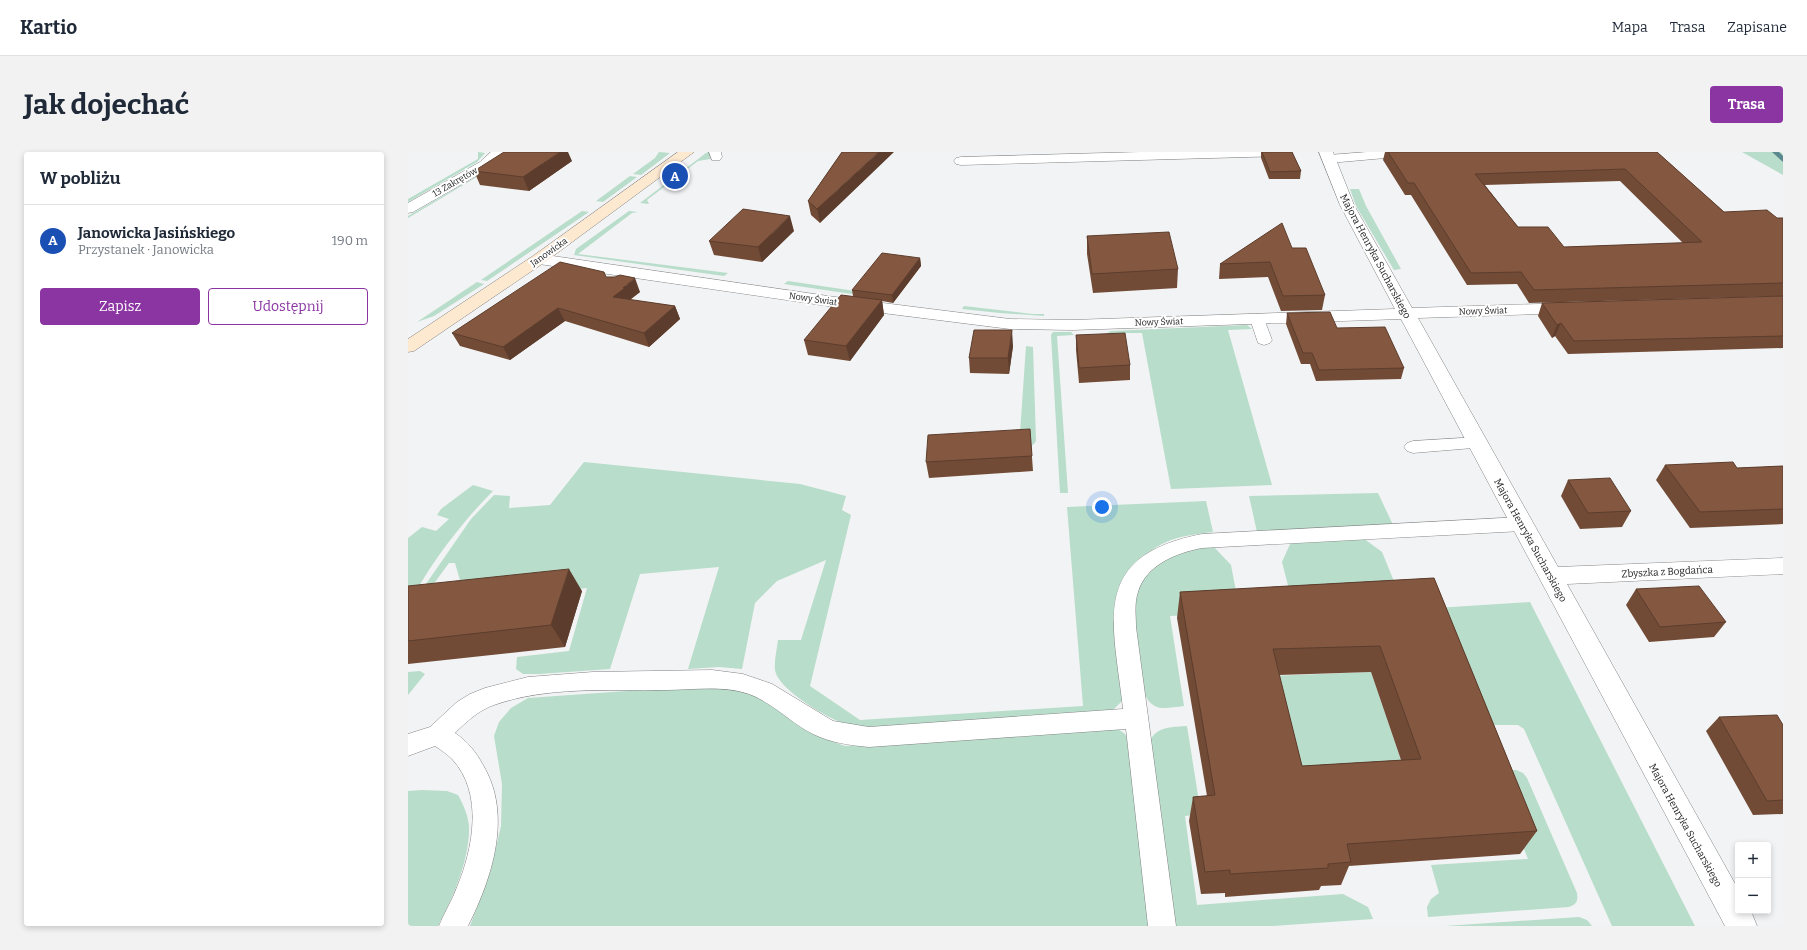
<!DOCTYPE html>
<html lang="pl">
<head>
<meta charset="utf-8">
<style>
	:root { --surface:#fff; --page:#f2f2f3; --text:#1f2937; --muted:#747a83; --line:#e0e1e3; --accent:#8b35a2 }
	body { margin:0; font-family:Bitter,serif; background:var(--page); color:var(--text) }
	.controls { position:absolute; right:12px; bottom:12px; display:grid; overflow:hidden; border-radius:4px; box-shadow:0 2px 6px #0003 }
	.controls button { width:36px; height:36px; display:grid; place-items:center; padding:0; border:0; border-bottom:1px solid var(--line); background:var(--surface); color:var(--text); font:20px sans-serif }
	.you { position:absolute; left:694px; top:355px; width:14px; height:14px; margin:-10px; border:3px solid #fff; border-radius:50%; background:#1a73e8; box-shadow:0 0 0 6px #1a73e833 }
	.badge { display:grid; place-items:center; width:26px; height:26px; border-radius:50%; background:var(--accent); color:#fff; font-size:13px; font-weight:700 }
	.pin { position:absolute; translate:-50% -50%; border:2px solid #fff; box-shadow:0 1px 4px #0006 }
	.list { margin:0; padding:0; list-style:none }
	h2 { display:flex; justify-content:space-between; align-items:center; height:52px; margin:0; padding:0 16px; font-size:17px }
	h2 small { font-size:13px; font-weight:400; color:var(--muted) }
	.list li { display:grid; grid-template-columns:26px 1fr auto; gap:12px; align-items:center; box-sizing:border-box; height:72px; padding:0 16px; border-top:1px solid var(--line) }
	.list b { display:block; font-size:15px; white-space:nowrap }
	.list p { margin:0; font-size:13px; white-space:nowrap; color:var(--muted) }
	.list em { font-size:13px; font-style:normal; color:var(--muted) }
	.actions { display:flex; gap:8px; padding:12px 16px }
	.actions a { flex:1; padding:9px 0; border:1px solid var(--accent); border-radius:4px; text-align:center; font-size:14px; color:var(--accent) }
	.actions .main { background:var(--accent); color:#fff }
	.map { position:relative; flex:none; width:1375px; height:774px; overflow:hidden; border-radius:4px }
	header { display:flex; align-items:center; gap:24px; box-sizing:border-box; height:56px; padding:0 20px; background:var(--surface); border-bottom:1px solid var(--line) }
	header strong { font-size:19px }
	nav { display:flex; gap:22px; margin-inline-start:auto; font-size:14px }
	.intro { display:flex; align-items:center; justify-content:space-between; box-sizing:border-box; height:96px; padding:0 24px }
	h1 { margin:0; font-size:28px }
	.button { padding:10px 18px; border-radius:4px; background:var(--accent); color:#fff; font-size:14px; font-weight:700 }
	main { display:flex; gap:24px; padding:0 24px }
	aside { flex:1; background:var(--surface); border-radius:4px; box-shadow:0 2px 6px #0003 }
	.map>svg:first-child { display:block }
	.green { fill:#b8ddca }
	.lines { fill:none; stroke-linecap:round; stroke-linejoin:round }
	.stream { fill:#59898e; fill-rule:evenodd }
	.lane-casing { stroke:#828384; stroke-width:1 }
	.street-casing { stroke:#828384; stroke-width:1 }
	.secondary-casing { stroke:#828384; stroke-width:1 }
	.lane { fill:#fff; fill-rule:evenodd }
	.street { fill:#fff; fill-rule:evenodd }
	.secondary { fill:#fde8d0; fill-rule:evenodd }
	.wall { fill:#724b37; fill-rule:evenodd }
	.shaded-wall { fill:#5c3d2d }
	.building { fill:#845740; stroke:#5c3d2d; fill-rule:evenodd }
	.labels { text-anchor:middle; stroke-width:4; stroke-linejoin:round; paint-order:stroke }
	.far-street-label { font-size:9px; fill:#1a1a1b; stroke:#fff }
	.street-label { font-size:10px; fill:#1a1a1b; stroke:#fff }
</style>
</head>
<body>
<header>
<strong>Kartio</strong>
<nav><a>Mapa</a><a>Trasa</a><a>Zapisane</a></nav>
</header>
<div class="intro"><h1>Jak dojechać</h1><a class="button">Trasa</a></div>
<main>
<aside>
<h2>W pobliżu<small></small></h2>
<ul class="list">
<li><span class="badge" style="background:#1a4fb4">A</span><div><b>Janowicka Jasińskiego</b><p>Przystanek · Janowicka</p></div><em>190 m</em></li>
</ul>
<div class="actions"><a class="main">Zapisz</a><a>Udostępnij</a></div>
</aside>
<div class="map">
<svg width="1375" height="774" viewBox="0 0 1375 774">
	<rect width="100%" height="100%" fill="#f2f3f4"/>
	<path class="green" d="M 70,0 L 77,1 L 69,10 L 0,50 L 0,47 L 70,7 Z
		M 111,0 L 0,66 L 0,64 Z
		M 251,0 L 262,1 L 233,23 L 225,22 L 247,6 Z
		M 301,0 L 302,7 L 290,9 L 239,48 L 241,52 L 232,51 L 298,1 Z
		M 1334,0 L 1375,0 L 1375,23 Z
		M 222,24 L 229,25 L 195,50 L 188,49 Z
		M 942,37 L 951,37 L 958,54 L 993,117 L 986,118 L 948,54 Z
		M 174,59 L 181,60 L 79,129 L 73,128 Z
		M 221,59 L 230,60 L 224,61 L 170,102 L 320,121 L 316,124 L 166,103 L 168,97 Z
		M 380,129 L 447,139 L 444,142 L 376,132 Z
		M 69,130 L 76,132 L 26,164 L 9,170 Z
		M 556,154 L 624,162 L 636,162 L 636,164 L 592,161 L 554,157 Z
		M 839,173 L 844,177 L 820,178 L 864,333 L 763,337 L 734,181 L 699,181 L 703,179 Z
		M 645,180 L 663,180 L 666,183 L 649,184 L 660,341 L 652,341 L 643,183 Z
		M 618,194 L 625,195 L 628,289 L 626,292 L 622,294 L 612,281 Z
		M 176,310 L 392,332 L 438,344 L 434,358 L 443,363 L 402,534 L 452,568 L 675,554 L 659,355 L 798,349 L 805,380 C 796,381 787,382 778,384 C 753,388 724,408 713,432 C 711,437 710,442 709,447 L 717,546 L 706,557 L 697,560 L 465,576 C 454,575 442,573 432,570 C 415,563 370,537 367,518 C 366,509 369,497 370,488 L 393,488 L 418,408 L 369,429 L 347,451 L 334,517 L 311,515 L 280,517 L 311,415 L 232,422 L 202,517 L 131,522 L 115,522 L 108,517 L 109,505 L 161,499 L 179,436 L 58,449 L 47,411 L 41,411 L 22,437 L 12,444 L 18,432 L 63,367 L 86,343 L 102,344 L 101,356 L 142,353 Z
		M 65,333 L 85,339 C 54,370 19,415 0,455 L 0,386 L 14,375 L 28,379 L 41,367 L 29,363 L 33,357 Z
		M 970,341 L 985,373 L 849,380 L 841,344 Z
		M 955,386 L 974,400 L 992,444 L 884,449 L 874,410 L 883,390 Z
		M 805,394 L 823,413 L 832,460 L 762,464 L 776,554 C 757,556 745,561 736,541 C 732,510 722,471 728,441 C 732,421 763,402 781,397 C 788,395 797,395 805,394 Z
		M 1122,450 L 1287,774 L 1204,774 L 1116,577 L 1110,573 L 1077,573 L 1028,456 Z
		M 12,519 L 17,522 L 0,543 L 0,520 Z
		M 963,520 L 1001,632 L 886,638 L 859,524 Z
		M 247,537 C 282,537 322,531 354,547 C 383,562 406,584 437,594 L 710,577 L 717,582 L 722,590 L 742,774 L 62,774 L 82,721 L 93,674 L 94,632 L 86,584 L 91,570 L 103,556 L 120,546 Z
		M 779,574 L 793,662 L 777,664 L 789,753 L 935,742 L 960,755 L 965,767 L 865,774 L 766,774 L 743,587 C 750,574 766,575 779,574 Z
		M 1108,618 L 1115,621 L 1119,626 L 1169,741 C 1170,749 1169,752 1161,755 L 1020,765 L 1019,755 L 1023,747 L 1031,741 L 1023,713 L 1120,707 L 1084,619 Z
		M 14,638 L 39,639 L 50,643 C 55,652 60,663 61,674 C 62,707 45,746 30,774 L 0,774 L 0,639 Z
		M 1171,765 L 1179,768 L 1184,774 L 1037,774 Z"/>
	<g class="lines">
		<path class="stream" d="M 1364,0 L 1371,0 L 1375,4 L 1375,10 Z"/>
		<defs>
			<path id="lane" d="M 301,0 L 313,0 L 314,5 L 312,8 L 304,8 Z
				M 959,0 L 1006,0 L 1004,3 L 1000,4 L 921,11 L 917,10 L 915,7 L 917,4 L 921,3 Z
				M 850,162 L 855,164 L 864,188 L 862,191 L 856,193 L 850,191 L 842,167 L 845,164 Z
				M 1071,285 L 1077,287 L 1080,291 L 1077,295 L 1005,301 L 999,299 L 996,295 L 999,291 L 1005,289 Z
				M 1114,365 L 1121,367 L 1124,372 L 1121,377 L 1114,379 L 794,396 C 768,401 738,413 730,440 C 726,451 728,464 728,475 L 768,774 L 740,774 L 718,577 L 461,595 C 442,593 423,591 405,582 C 383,571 365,551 341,542 C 315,533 284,538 257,538 C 200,539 140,534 86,553 C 71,558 58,570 47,581 C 60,590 68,600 75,613 C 105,663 84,726 60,774 L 31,774 C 36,761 44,749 49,735 C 65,697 76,641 44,607 C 39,602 33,598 27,594 L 0,604 L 0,582 L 22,575 L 49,550 L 62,542 L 77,536 L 120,525 L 185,520 L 304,518 L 335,522 L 364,532 L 425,569 L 461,575 L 715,557 C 705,468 681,404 794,382 Z"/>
			<path id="street" d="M 83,0 L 97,0 L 82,16 L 5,60 L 0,61 L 0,51 L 72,10 Z
				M 733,0 L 884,0 L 882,3 L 877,4 L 553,13 L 548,12 L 546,9 L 548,6 L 553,5 Z
				M 911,0 L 925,0 L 946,53 L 1004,156 L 1161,151 L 1167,152 L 1169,156 L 1167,160 L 1161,161 L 1010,166 L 1150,415 L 1375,406 L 1375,422 L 1159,432 L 1330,737 L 1330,759 L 1343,759 L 1349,774 L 1317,774 L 993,167 L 664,178 L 602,177 L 427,155 L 131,112 L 125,110 L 123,107 L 125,104 L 131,102 L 427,145 L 602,167 L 664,168 L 987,157 L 932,53 Z"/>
			<path id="secondary" d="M 270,0 L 286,0 L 137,110 L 6,199 L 0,200 L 0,187 L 125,104 Z"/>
		</defs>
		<use href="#lane" class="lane-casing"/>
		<use href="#street" class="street-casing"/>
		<use href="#secondary" class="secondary-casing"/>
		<use href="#lane" class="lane"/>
		<use href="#street" class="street"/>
		<use href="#secondary" class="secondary"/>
	</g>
	<path class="wall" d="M 434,0 L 412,71 L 403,63 L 400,49 Z
		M 853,0 L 884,0 L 893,19 L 892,27 L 861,27 L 853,6 Z
		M 977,0 L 1249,0 L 1316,60 L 1369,66 L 1375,66 L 1375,144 L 1121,151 L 1109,132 L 1059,133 L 1003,43 L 997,43 L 975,8 ZM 1212,29 L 1275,91 L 1156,95 L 1110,75 L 1077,33 Z
		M 164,9 L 121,39 L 72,33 L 66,19 Z
		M 386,79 L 354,110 L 306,103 L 301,89 Z
		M 679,84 L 770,117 L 769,136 L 685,141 L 679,102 Z
		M 884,96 L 917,143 L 914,158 L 873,159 L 860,125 L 811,127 L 812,112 Z
		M 512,106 L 513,114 L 485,151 L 474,149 L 476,163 L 442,209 L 400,203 L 396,188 L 445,144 L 444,138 Z
		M 198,125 L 232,140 L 222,148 L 267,154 L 272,167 L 241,195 L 157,169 L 102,208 L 52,194 L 44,181 Z
		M 1375,144 L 1375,196 L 1160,202 L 1147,184 L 1144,186 L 1130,164 L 1134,151 Z
		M 879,161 L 929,176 L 996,216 L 993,227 L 908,229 L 902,212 L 893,212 L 878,172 Z
		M 668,183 L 722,213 L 722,228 L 671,231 L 668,198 Z
		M 605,194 L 601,222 L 562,221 L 561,206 Z
		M 622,277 L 625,319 L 521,326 L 518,310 Z
		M 1257,313 L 1329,316 L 1375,314 L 1375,372 L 1282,376 L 1248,328 Z
		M 1160,328 L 1223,359 L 1214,375 L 1172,377 L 1153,344 Z
		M 1026,426 L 1129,679 L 1112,702 L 941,714 L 933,733 L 913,734 L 911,738 L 817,745 L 817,741 L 793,742 L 781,669 L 785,645 L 799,644 L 769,466 L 772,440 ZM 963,520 L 993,608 L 894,614 L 871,523 Z
		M 0,435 L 174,439 L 157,495 L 0,512 Z
		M 1228,437 L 1318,470 L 1306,485 L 1241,490 L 1218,453 Z
		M 1311,565 L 1375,573 L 1375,662 L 1345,663 L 1298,579 Z"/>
	<path class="shaded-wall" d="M 152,0 L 160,0 L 164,9 L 121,39 L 115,25 Z
		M 471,0 L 486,0 L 412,71 L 409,57 Z
		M 382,64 L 386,79 L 354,110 L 350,95 Z
		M 512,106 L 513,114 L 485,151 L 484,143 Z
		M 227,126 L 232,140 L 221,148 L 205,145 Z
		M 474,148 L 476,163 L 442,209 L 438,194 Z
		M 267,154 L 272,167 L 241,195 L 236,181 Z
		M 150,156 L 157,169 L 102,208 L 95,195 Z
		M 1153,171 L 1147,184 L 1144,186 L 1149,173 Z
		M 604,178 L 605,194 L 601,222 L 600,206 Z
		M 161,417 L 174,439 L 157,495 L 143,473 Z"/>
	<path class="building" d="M 96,0 L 152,0 L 115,25 L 66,19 Z
		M 434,0 L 471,0 L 409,57 L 400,49 Z
		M 854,0 L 884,0 L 893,19 L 862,20 Z
		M 980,0 L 1249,0 L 1316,60 L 1359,58 L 1369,66 L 1375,66 L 1375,131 L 1126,138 L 1113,120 L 1063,121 L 1006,31 L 1000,31 ZM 1217,17 L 1294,90 L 1156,95 L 1140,75 L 1110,75 L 1067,22 Z
		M 335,57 L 382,64 L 350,95 L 301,89 Z
		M 874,71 L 884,96 L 898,96 L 917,143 L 875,144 L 862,110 L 812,112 Z
		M 761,80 L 770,117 L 684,122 L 679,84 Z
		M 474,101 L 512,106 L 484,143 L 444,138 Z
		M 152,110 L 196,120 L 198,125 L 207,125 L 212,123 L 227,126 L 215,136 L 217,136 L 205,145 L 267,154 L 236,181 L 150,156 L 95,195 L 44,181 Z
		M 433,143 L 474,148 L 438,194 L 396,188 Z
		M 1375,144 L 1375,184 L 1166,189 L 1153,171 L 1149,173 L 1134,151 Z
		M 922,160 L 929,176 L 977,175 L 996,216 L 911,218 L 904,201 L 895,201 L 879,161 Z
		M 566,178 L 604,178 L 600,206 L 561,206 Z
		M 717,181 L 722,213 L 671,216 L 668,183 Z
		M 622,277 L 624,304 L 518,310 L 520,283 Z
		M 1325,310 L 1329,316 L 1375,314 L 1375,357 L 1292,360 L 1257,313 Z
		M 1202,326 L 1223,359 L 1180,361 L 1160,328 Z
		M 161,417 L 143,473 L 0,489 L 0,434 Z
		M 1026,426 L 1129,679 L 939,692 L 943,710 L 920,712 L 920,716 L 822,722 L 822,718 L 797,720 L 785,645 L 807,643 L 772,440 ZM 972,494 L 1013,607 L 894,614 L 865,497 Z
		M 1291,434 L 1318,470 L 1252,475 L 1228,437 Z
		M 1369,563 L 1375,573 L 1375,648 L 1359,649 L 1311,565 Z"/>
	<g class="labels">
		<g class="far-street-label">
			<text transform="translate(47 30) rotate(-30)" y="3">13 Zakrętów</text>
			<text transform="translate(141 100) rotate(-35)" y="3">Janowicka</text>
			<text transform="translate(405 147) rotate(8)" y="3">Nowy Świat</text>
			<text transform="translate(1075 159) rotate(-2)" y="3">Nowy Świat</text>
			<text transform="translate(751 170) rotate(-2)" y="3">Nowy Świat</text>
		</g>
		<g class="street-label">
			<text transform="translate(968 104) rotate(62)" y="4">Majora Henryka Sucharskiego</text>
			<text transform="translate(1123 388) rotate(61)" y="4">Majora Henryka Sucharskiego</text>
			<text transform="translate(1259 419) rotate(-3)" y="4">Zbyszka z Bogdańca</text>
			<text transform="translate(1278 673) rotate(61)" y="4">Majora Henryka Sucharskiego</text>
		</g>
	</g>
</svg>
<div class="controls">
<button>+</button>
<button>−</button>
</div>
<div class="you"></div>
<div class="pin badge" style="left:267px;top:24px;background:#1a4fb4">A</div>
</div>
</main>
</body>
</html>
